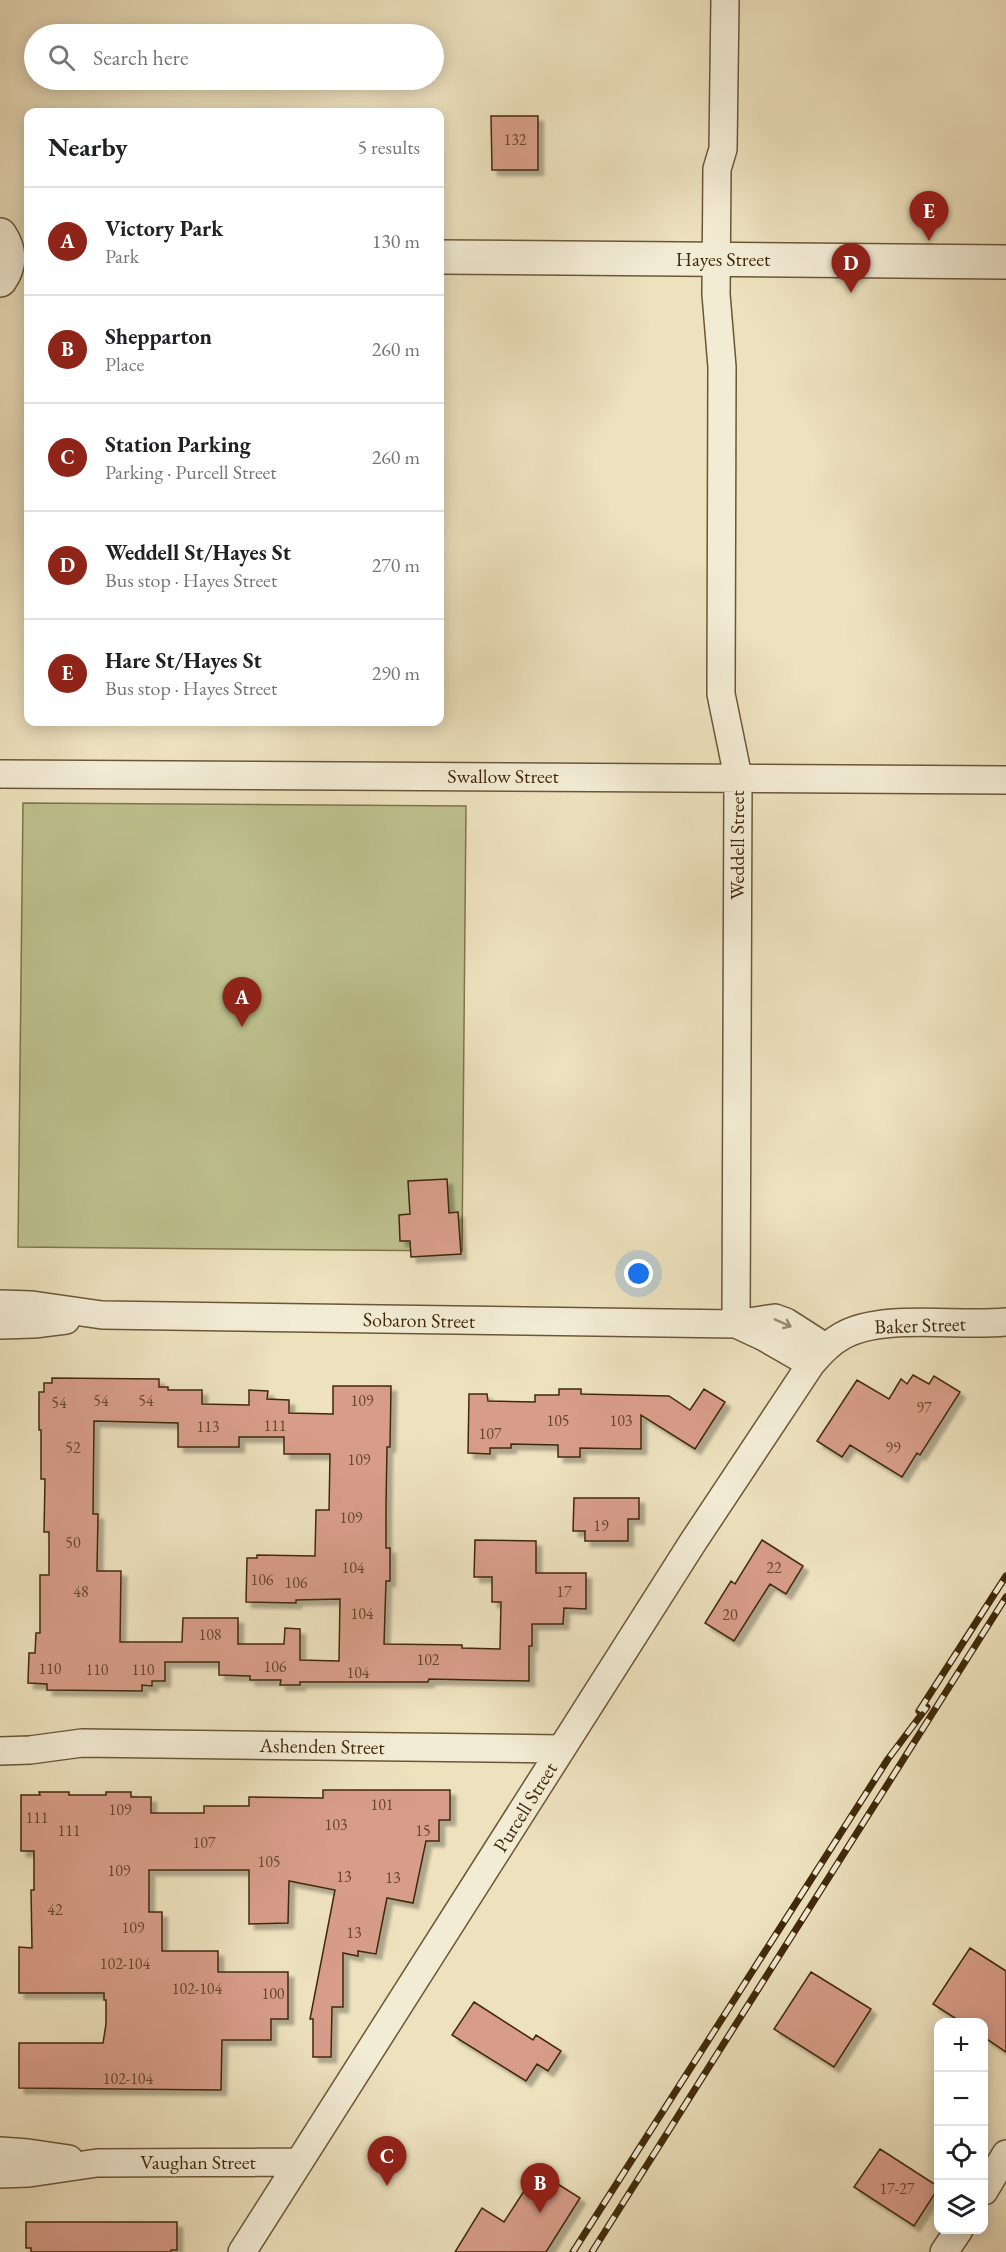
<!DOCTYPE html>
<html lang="en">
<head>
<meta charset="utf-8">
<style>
	:root { --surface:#fff; --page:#f2f2f2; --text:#202124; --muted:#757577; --line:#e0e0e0; --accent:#8f2418 }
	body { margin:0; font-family:"EB Garamond",serif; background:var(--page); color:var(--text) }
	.controls { position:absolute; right:18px; bottom:18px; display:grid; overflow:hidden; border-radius:12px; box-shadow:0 3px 15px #0003 }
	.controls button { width:54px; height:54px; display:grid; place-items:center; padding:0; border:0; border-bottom:2px solid var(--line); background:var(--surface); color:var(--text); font:30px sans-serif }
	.you { position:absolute; left:639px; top:1274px; width:21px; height:21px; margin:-15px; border:4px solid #fff; border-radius:50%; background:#1a73e8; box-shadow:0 0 0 9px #1a73e833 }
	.badge { display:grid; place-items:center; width:39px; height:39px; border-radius:50%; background:var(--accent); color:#fff; font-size:20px; font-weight:700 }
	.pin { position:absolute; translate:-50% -50px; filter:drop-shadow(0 2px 3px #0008) }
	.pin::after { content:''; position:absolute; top:32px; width:21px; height:18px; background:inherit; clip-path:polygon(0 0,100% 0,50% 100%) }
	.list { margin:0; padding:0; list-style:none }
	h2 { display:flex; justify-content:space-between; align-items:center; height:78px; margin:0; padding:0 24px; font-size:26px }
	h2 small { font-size:20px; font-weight:400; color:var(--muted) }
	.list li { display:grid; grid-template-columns:39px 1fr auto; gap:18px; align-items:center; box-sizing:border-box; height:108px; padding:0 24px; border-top:2px solid var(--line) }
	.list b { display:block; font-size:22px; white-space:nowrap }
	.list p { margin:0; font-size:20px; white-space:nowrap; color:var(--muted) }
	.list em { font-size:20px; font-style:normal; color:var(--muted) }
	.icon { flex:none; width:33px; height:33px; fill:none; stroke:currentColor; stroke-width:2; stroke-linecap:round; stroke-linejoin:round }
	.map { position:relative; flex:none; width:1006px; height:2252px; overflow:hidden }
	.search { position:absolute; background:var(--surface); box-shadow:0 3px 15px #0003; left:24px; top:24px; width:420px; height:66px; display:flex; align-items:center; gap:15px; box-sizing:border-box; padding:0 21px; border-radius:33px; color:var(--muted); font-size:22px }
	.panel { position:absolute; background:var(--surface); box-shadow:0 3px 15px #0003; left:24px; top:108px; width:420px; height:618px; border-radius:12px }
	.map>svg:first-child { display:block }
	.green { fill:#bec18e; stroke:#7f754c; stroke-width:1.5 }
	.building { fill:#d89d8a; stroke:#40290a; stroke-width:1.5; fill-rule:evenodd; filter:url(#shadow) }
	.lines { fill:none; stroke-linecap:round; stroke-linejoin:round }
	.minor-casing { stroke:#6b5737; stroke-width:30 }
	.tertiary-casing { stroke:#6b5737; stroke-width:36 }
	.minor { stroke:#f3ecd5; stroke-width:27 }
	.tertiary { stroke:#f3ecd5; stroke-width:33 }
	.rail-casing { stroke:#40290a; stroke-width:7 }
	.rail { stroke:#f3ecd5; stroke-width:4.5; stroke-dasharray:14; stroke-linecap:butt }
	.oneway { stroke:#9a8a70 }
	.labels { text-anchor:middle; stroke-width:4.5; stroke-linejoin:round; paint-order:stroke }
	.number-label { font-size:16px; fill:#66462a }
	.street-label { font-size:20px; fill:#40290a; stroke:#f3ecd5 }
</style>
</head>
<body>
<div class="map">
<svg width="1006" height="2252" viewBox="0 0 1006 2252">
	<defs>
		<filter id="shadow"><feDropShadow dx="5.5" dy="5.5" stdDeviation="1.5" flood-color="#0004"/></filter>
	</defs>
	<rect width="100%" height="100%" fill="#ede1be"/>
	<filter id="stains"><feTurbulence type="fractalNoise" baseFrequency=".00333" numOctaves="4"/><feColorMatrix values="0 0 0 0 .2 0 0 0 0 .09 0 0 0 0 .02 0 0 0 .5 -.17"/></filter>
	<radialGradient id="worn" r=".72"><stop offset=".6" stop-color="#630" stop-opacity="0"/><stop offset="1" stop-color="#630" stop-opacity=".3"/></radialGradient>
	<path class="green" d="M 23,803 L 466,806 L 462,1251 L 18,1247 Z"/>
	<path class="building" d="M 491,116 L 538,116 L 538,170 L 492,170 Z
		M 447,1179 L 449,1213 L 458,1212 L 461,1254 L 411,1257 L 410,1241 L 400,1241 L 399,1215 L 410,1214 L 408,1181 Z
		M 913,1375 L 929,1384 L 934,1376 L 960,1392 L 920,1455 L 917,1453 L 902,1477 L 850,1445 L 842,1457 L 817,1441 L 857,1380 L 889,1399 L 901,1379 L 907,1384 Z
		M 52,1378 L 159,1379 L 159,1387 L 168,1387 L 168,1390 L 202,1390 L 202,1404 L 249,1405 L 249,1390 L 268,1391 L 267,1399 L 289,1400 L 289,1413 L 333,1414 L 333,1386 L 391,1386 L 390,1447 L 387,1447 L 386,1506 L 386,1548 L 390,1548 L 390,1581 L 386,1581 L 384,1644 L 462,1645 L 462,1648 L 500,1649 L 501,1602 L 492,1602 L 492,1577 L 474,1577 L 475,1540 L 536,1541 L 536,1573 L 586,1573 L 586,1609 L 564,1608 L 563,1624 L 532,1624 L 532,1646 L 529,1646 L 529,1681 L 429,1679 L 428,1682 L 300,1682 L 300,1685 L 280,1685 L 281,1680 L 250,1680 L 250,1676 L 219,1675 L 219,1662 L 165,1662 L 165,1681 L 152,1681 L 152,1686 L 142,1685 L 142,1691 L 47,1690 L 47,1684 L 28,1683 L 29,1653 L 35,1653 L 36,1633 L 40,1633 L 40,1575 L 49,1575 L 49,1532 L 44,1532 L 45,1479 L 41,1479 L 41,1430 L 39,1430 L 39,1392 L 44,1392 L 44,1383 L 52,1383 ZM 94,1421 L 178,1423 L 178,1447 L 239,1447 L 239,1437 L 284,1437 L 284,1454 L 330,1454 L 329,1510 L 316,1510 L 315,1556 L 257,1555 L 257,1558 L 247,1558 L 246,1602 L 296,1603 L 296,1600 L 340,1599 L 339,1661 L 300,1660 L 300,1629 L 285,1628 L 284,1644 L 238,1644 L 238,1618 L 183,1618 L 182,1642 L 120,1642 L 121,1571 L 97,1571 L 98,1514 L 93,1514 Z
		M 559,1389 L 581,1389 L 581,1394 L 669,1396 L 690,1410 L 704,1389 L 725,1402 L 695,1449 L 641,1415 L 641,1449 L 580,1448 L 580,1457 L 558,1457 L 558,1445 L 511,1444 L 511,1448 L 490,1448 L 490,1454 L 468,1453 L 469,1394 L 487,1394 L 488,1401 L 535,1402 L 535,1395 L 559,1395 Z
		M 574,1498 L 639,1498 L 639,1519 L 628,1519 L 628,1541 L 585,1541 L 585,1531 L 573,1531 Z
		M 762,1540 L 803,1566 L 786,1594 L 770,1584 L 734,1641 L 705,1623 L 731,1581 L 735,1584 Z
		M 323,1790 L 450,1790 L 450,1820 L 439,1820 L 439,1841 L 426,1841 L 413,1903 L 387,1898 L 376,1954 L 358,1951 L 358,1956 L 343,1953 L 343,2007 L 332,2007 L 331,2057 L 313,2057 L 313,2019 L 310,2019 L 335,1890 L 289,1881 L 288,1923 L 249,1924 L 249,1870 L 149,1870 L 149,1912 L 162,1912 L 162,1951 L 218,1951 L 218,1972 L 288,1972 L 288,2019 L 271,2019 L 271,2040 L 222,2040 L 221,2090 L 19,2088 L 19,2043 L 103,2043 L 106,2024 L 106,2000 L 104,2000 L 104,1993 L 19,1993 L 19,1947 L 32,1948 L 31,1890 L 34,1890 L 34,1851 L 21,1851 L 21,1795 L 40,1795 L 39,1792 L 69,1792 L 69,1795 L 106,1795 L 106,1792 L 131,1792 L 131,1797 L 151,1797 L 151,1813 L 204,1813 L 204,1806 L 249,1806 L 249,1797 L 323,1798 Z
		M 970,1948 L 1006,1971 L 1006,2052 L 984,2037 L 984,2022 L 961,2022 L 933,2004 Z
		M 811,1972 L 871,2009 L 834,2067 L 774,2029 Z
		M 474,2002 L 533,2040 L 536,2035 L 561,2051 L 548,2071 L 537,2064 L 526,2081 L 452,2035 Z
		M 880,2149 L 939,2187 L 914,2226 L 854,2187 Z
		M 537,2171 L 580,2198 L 546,2252 L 455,2252 L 482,2208 L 504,2222 Z
		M 26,2222 L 177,2222 L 177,2250 L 171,2250 L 171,2252 L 31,2252 L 31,2248 L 26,2248 Z"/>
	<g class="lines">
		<defs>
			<path id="minor" d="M 725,0 L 723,149 L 717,169 L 716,294 L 722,367 L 721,694 L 738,777 L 736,1324
				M 0,774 L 1006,780
				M 0,1304 L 32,1305 L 102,1315 L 736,1324 L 775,1318 L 786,1322 L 825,1347
				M 736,1324 L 764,1337 L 811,1364
				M 0,1325 L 34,1324 L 66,1320
				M 0,1751 L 30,1750 L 82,1743 L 561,1749
				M 0,2151 L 28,2153 L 69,2159
				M 0,2174 L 29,2173 L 97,2163 L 299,2162
				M 984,2191 L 1006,2154
				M 242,2252 L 693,1542 L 811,1364 C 820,1353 829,1343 842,1336 C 882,1313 958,1327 1006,1322
				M 944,2252 L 959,2230"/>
			<path id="tertiary" d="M 0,235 C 10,250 11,265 0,280
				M 440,257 L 1006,262"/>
		</defs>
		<use href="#minor" class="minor-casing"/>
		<use href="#tertiary" class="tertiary-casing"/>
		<use href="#minor" class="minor"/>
		<use href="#tertiary" class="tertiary"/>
		<defs>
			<path id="rail" d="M 919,1711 L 1006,1576
				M 573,2252 L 888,1759 L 927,1707
				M 592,2252 L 1006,1597"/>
		</defs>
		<use href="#rail" class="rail-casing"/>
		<use href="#rail" class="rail"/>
	</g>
	<defs><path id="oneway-shaft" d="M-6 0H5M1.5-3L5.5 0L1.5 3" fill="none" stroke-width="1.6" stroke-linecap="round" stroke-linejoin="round" transform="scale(1.5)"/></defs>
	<use class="oneway" href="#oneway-shaft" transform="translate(783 1323) rotate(24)"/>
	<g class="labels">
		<g class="number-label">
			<text x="515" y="145">132</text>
			<text x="101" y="1406">54</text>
			<text x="146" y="1406">54</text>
			<text x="362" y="1406">109</text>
			<text x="59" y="1408">54</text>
			<text x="924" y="1413">97</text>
			<text x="558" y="1426">105</text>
			<text x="621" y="1426">103</text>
			<text x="275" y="1431">111</text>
			<text x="208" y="1432">113</text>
			<text x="490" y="1439">107</text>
			<text x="73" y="1453">52</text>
			<text x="893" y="1453">99</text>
			<text x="359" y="1465">109</text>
			<text x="351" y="1523">109</text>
			<text x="601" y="1531">19</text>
			<text x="73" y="1548">50</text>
			<text x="353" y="1573">104</text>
			<text x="774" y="1573">22</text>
			<text x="262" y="1585">106</text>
			<text x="296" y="1588">106</text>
			<text x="81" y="1597">48</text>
			<text x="564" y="1597">17</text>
			<text x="362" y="1619">104</text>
			<text x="730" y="1620">20</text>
			<text x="210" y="1640">108</text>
			<text x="428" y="1665">102</text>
			<text x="275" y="1672">106</text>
			<text x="50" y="1674">110</text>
			<text x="97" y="1675">110</text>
			<text x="143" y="1675">110</text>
			<text x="358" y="1678">104</text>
			<text x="382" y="1810">101</text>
			<text x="120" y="1815">109</text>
			<text x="37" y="1823">111</text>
			<text x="336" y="1830">103</text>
			<text x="69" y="1836">111</text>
			<text x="423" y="1836">15</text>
			<text x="204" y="1848">107</text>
			<text x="269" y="1867">105</text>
			<text x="119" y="1876">109</text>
			<text x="344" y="1882">13</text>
			<text x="393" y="1883">13</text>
			<text x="55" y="1915">42</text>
			<text x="133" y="1933">109</text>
			<text x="354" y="1938">13</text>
			<text x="125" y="1969">102-104</text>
			<text x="197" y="1994">102-104</text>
			<text x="273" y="1999">100</text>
			<text x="128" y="2084">102-104</text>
			<text x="897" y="2194">17-27</text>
		</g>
		<g class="street-label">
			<text x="723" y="266">Hayes Street</text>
			<text x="503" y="783">Swallow Street</text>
			<text transform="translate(737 845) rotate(-90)" y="7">Weddell Street</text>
			<text transform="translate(419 1320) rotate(1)" y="7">Sobaron Street</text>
			<text transform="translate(920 1325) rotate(-2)" y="7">Baker Street</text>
			<text transform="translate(322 1746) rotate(1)" y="7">Ashenden Street</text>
			<text transform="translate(525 1807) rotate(-58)" y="7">Purcell Street</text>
			<text x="198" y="2169">Vaughan Street</text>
		</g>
	</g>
	<rect width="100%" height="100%" filter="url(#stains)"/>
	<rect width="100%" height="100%" fill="url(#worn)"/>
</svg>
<div class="controls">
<button>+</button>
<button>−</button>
<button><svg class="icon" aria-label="locate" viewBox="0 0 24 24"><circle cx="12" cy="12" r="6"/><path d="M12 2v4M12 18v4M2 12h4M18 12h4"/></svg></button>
<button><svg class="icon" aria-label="layers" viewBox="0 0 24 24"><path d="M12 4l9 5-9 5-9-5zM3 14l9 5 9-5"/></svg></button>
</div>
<div class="you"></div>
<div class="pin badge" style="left:242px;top:1027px">A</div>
<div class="pin badge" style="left:540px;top:2213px">B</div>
<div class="pin badge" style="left:387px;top:2186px">C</div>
<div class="pin badge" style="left:851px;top:293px">D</div>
<div class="pin badge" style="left:929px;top:241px">E</div>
<div class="search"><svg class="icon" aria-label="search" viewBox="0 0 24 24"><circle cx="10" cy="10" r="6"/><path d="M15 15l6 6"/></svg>Search here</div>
<section class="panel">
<h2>Nearby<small>5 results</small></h2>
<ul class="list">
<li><span class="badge">A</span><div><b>Victory Park</b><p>Park</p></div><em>130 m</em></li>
<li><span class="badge">B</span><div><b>Shepparton</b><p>Place</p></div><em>260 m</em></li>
<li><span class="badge">C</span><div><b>Station Parking</b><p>Parking · Purcell Street</p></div><em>260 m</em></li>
<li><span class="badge">D</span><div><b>Weddell St/Hayes St</b><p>Bus stop · Hayes Street</p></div><em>270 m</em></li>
<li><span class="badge">E</span><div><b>Hare St/Hayes St</b><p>Bus stop · Hayes Street</p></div><em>290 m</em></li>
</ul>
</section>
</div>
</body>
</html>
